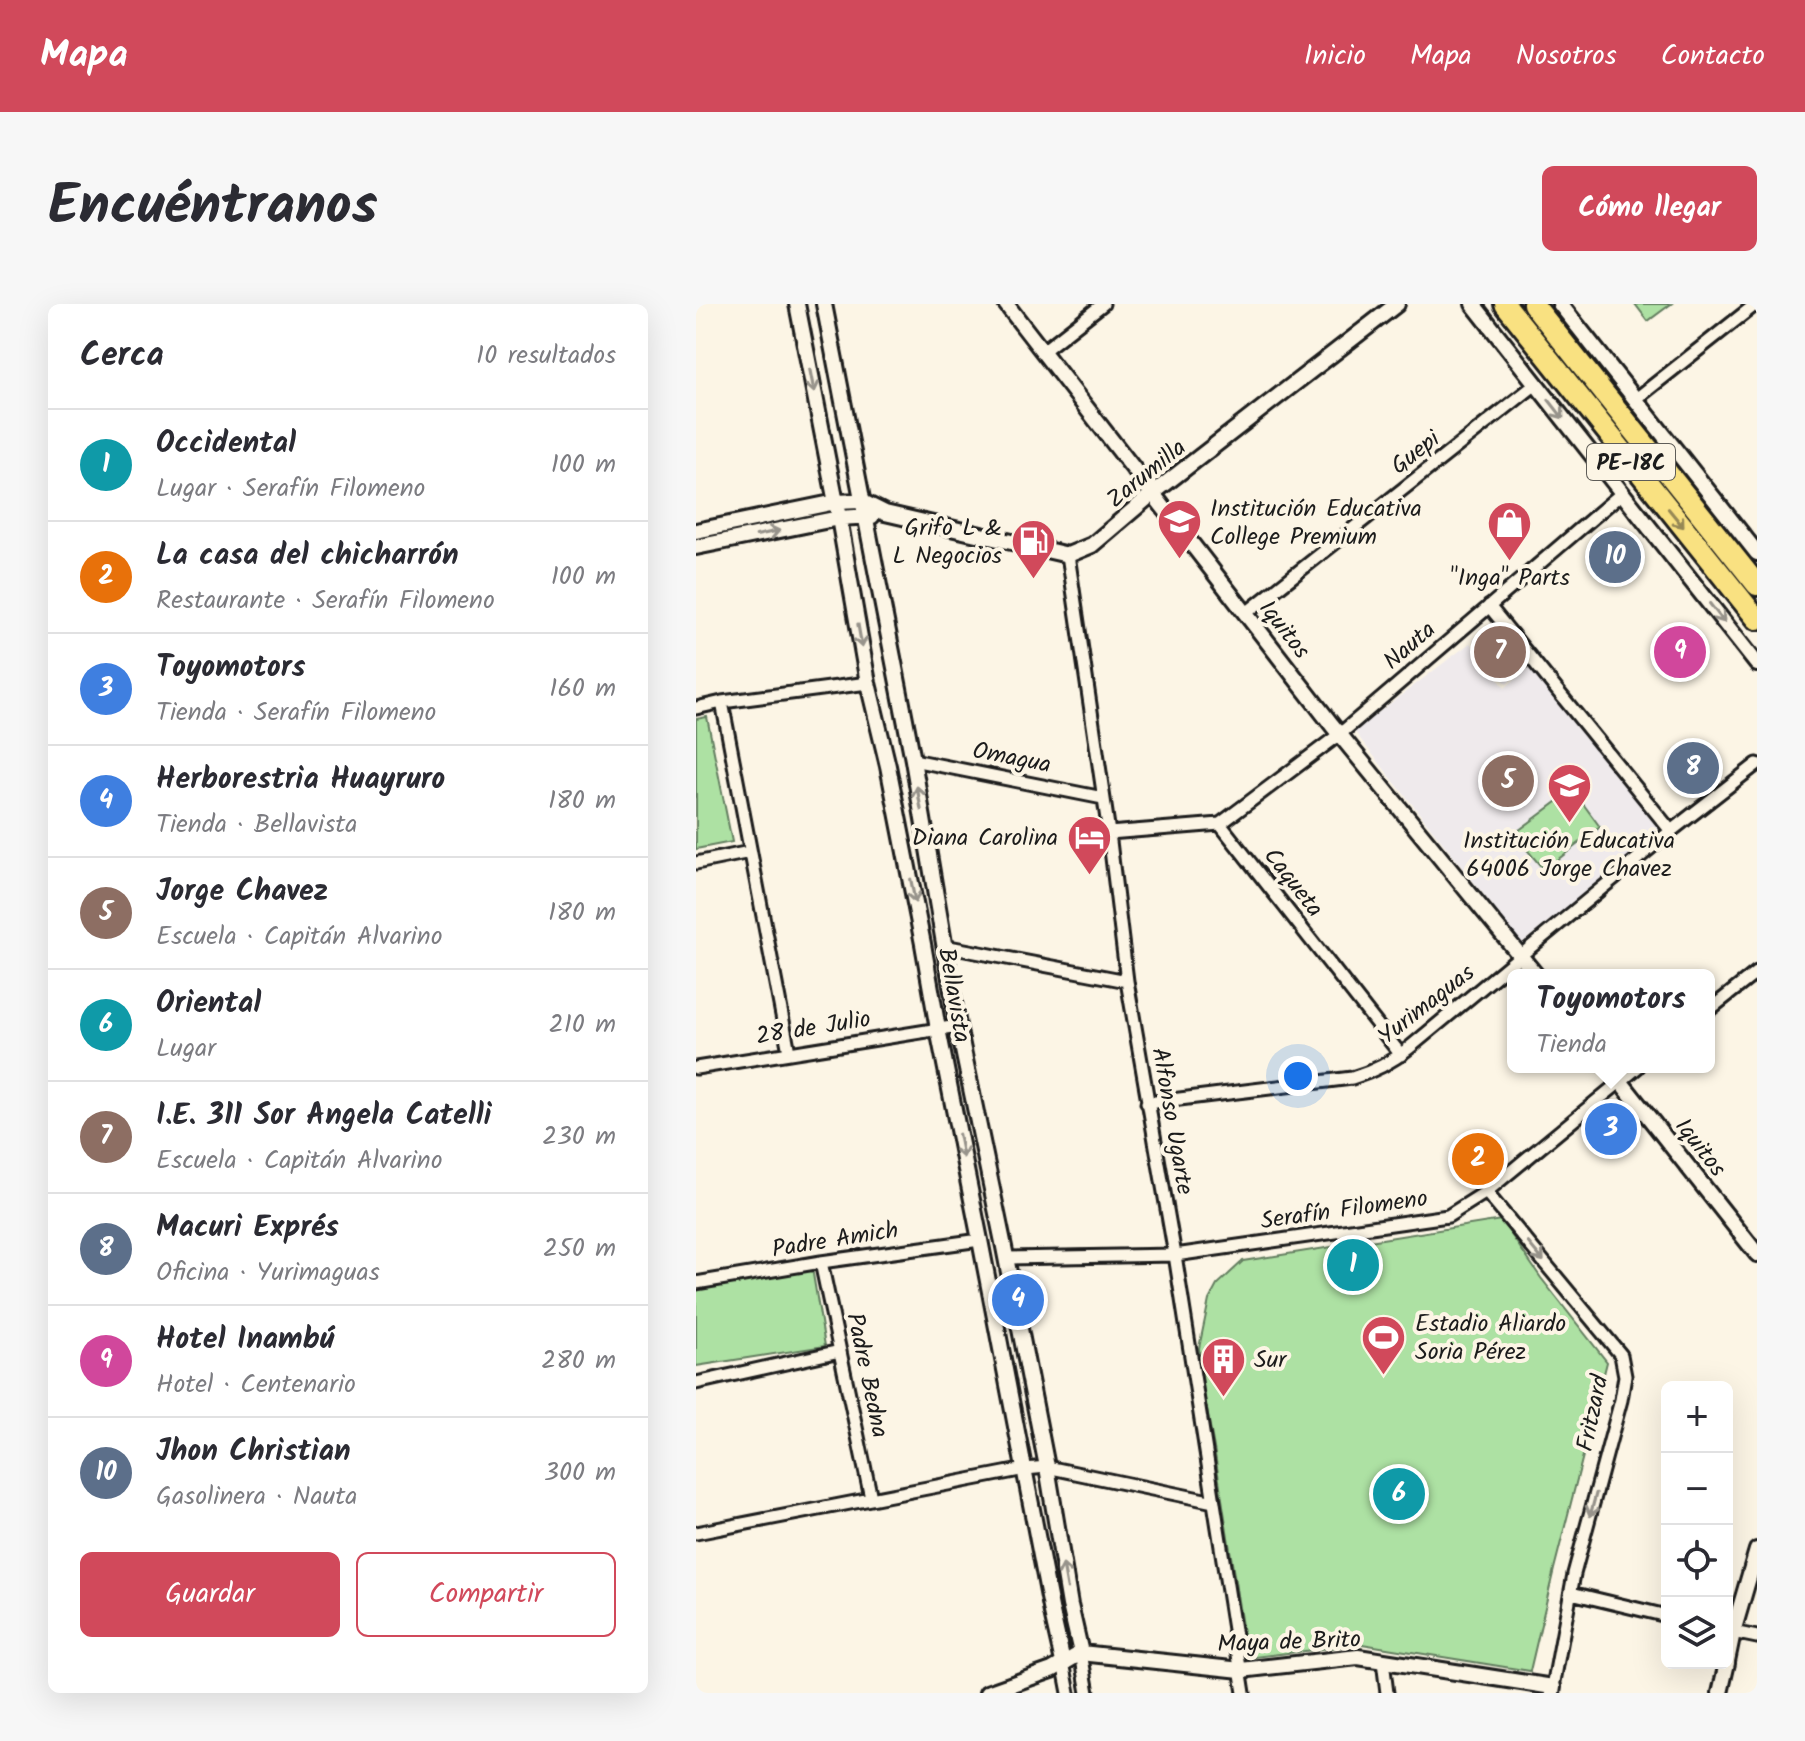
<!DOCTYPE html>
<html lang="es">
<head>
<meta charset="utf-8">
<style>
	:root { --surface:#fff; --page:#f7f7f7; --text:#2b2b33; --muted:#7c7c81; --line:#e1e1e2; --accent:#d1495b }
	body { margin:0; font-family:Kalam,sans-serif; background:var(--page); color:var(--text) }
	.controls { position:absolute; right:24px; bottom:24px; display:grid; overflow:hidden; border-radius:12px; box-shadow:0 8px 32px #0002 }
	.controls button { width:72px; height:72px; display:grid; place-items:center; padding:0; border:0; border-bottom:2px solid var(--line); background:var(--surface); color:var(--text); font:40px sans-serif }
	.you { position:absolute; left:602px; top:772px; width:28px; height:28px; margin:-20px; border:6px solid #fff; border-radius:50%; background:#1a73e8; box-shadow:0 0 0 12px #1a73e833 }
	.badge { display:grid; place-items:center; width:52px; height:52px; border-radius:50%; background:var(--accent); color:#fff; font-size:26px; font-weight:700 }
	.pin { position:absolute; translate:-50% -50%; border:4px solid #fff; box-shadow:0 2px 8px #0006 }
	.popup { position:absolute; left:811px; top:665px; width:208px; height:104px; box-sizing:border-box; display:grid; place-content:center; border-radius:12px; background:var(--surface); filter:drop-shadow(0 2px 6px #0005); font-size:26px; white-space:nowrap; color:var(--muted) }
	.popup b { font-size:30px; color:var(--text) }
	.popup::after { content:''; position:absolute; left:50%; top:100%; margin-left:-16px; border:16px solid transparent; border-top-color:var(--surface) }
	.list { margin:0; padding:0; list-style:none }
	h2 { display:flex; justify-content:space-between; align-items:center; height:104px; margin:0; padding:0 32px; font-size:34px }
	h2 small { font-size:26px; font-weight:400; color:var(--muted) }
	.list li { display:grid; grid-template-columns:52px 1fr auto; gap:24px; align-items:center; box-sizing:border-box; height:112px; padding:0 32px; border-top:2px solid var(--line) }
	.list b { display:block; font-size:30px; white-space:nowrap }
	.list p { margin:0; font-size:26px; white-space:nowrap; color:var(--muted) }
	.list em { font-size:26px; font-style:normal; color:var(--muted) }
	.actions { display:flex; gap:16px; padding:24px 32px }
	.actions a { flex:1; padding:18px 0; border:2px solid var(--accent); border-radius:12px; text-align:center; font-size:28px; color:var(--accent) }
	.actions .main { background:var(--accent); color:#fff }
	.icon { flex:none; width:44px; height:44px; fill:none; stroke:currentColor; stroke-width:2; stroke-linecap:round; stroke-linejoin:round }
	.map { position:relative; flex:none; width:1061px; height:1389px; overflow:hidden; border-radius:12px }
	header { display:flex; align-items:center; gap:48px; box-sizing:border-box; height:112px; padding:0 40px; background:var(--accent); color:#fff }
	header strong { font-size:38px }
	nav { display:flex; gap:44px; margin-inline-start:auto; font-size:28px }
	.intro { display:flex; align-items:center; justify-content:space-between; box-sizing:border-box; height:192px; padding:0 48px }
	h1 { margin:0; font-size:56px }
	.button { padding:20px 36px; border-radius:12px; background:var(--accent); color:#fff; font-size:28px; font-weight:700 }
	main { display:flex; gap:48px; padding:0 48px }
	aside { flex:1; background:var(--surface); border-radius:12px; box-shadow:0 8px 32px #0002 }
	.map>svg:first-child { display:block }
	.built { fill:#efeaec }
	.green { fill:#ade1a3; stroke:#647e60; stroke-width:2 }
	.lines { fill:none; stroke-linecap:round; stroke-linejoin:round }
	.street-casing { stroke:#1c1c1c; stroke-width:17 }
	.secondary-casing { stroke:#1c1c1c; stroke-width:20 }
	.highway-casing { stroke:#1c1c1c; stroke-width:26 }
	.street { stroke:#fcf5e5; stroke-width:11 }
	.secondary { stroke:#fcf5e5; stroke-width:14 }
	.highway { stroke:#f9e181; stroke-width:20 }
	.oneway { stroke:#97938b }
	.oneway2 { stroke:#968854 }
	.labels { text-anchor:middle; stroke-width:8; stroke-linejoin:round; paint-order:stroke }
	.shield { fill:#fcf5e5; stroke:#5f5d58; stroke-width:2 }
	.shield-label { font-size:22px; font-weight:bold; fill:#1c1c1c }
	.street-label { font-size:24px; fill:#1c1c1c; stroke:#fcf5e5 }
	.poi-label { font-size:24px; fill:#1c1c1c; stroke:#fcf5e5; text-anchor:start }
</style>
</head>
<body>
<header>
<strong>Mapa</strong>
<nav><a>Inicio</a><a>Mapa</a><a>Nosotros</a><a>Contacto</a></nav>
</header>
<div class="intro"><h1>Encuéntranos</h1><a class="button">Cómo llegar</a></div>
<main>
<aside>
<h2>Cerca<small>10 resultados</small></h2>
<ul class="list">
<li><span class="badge" style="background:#0f9aa8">1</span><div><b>Occidental</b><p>Lugar · Serafín Filomeno</p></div><em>100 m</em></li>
<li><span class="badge" style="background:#e8710a">2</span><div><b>La casa del chicharrón</b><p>Restaurante · Serafín Filomeno</p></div><em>100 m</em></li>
<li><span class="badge" style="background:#3f7fe0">3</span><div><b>Toyomotors</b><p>Tienda · Serafín Filomeno</p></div><em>160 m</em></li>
<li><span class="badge" style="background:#3f7fe0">4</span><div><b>Herborestria Huayruro</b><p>Tienda · Bellavista</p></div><em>180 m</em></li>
<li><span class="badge" style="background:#8d6e63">5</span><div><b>Jorge Chavez</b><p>Escuela · Capitán Alvarino</p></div><em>180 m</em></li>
<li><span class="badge" style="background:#0f9aa8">6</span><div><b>Oriental</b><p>Lugar</p></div><em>210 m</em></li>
<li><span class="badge" style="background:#8d6e63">7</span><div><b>I.E. 311 Sor Angela Catelli</b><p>Escuela · Capitán Alvarino</p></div><em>230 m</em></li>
<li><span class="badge" style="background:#5c6f8a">8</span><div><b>Macuri Exprés</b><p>Oficina · Yurimaguas</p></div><em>250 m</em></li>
<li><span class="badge" style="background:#d1479c">9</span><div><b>Hotel Inambú</b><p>Hotel · Centenario</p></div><em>280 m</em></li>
<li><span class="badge" style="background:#5c6f8a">10</span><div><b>Jhon Christian</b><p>Gasolinera · Nauta</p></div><em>300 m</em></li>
</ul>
<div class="actions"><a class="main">Guardar</a><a>Compartir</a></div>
</aside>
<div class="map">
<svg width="1061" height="1389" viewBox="0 0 1061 1389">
	<rect width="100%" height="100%" fill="#fcf5e5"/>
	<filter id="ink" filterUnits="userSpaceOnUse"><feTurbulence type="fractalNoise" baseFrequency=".0125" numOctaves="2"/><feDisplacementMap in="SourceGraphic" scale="16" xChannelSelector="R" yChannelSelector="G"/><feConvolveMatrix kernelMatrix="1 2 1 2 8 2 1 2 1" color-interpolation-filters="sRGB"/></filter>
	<g filter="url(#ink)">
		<path class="built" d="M 799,317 L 831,360 L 811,380 L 777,336 Z
			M 774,339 L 809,384 L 835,361 L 964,527 L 826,639 L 658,427 Z"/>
		<path class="green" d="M 939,0 L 975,0 L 952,17 Z
			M 11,413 L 36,538 L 0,545 L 0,415 Z
			M 877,486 L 904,523 L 848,566 L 818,530 Z
			M 805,916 L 845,974 L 911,1058 L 858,1265 L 834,1367 L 666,1340 L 551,1354 L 518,1144 L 508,1090 L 503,1044 L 513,996 L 521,981 L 547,957 Z
			M 116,964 L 129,1042 L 0,1062 L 0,982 Z"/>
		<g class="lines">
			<defs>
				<path id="street" d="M 347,47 L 407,0
					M 940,95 L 1060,0
					M 372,251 L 413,529 L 431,677 L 479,951 L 548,1389
					M 793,302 L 975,527
					M 549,310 L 840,80
					M 26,398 L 93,748
					M 0,404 L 26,398 L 172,379
					M 217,456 L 407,494
					M 524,520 L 644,430 L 926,189
					M 413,529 L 524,520 L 705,751
					M 0,559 L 54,548
					M 248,642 L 431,677
					M 1013,706 L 1061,668
					M 0,764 L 262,722
					M 451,799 L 656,774 C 676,768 696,758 713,744 L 975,527 L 1061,460
					M 790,888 L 925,1051 L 929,1072 L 925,1096 L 878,1270 L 857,1383
					M 310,954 L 479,951 L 752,912 L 790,888 L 942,763
					M 125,958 L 175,1194
					M 0,979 L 125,958 L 284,936
					M 0,1079 L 144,1047
					M 0,1229 L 329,1165 L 351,1163 L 518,1198
					M 875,1289 L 971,1312
					M 1032,1327 L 1061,1333
					M 385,1349 L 392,1389
					M 687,1357 L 691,1389
					M 367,1358 L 373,1389"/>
				<path id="secondary" d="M 101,0 L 143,214 L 172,379 L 192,462 L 227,640 L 242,725 L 284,936 L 356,1309 L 367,1358
					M 128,0 L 217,456 L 262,722 L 308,943 L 351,1163 L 374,1301 L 385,1349
					M 310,0 L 636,421 L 840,671
					M 777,0 L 1061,360
					M 864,0 L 1061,249
					M 0,227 L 140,198 L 165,197 L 189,209 L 372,251 L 396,241 L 456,190 L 701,0
					M 0,243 L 143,214 L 176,212
					M 913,763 L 1061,950
					M 1031,1357 L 1037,1328 L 1061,1246
					M 291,1389 L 356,1366 L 385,1349 L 545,1366 L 662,1353 L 857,1383 L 856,1389
					M 1024,1389 L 1031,1359"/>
				<path id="highway" d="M 809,0 L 1061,315
					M 837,0 L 1061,281"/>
			</defs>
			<use href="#street" class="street-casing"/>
			<use href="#secondary" class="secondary-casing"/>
			<use href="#highway" class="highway-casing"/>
			<use href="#street" class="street"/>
			<use href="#secondary" class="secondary"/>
			<use href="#highway" class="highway"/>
		</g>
		<defs><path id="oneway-shaft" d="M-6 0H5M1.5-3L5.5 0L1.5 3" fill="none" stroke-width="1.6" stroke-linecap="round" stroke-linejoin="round" transform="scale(2)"/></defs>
		<g class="oneway">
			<use href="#oneway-shaft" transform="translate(116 77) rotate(79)"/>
			<use href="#oneway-shaft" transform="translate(860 105) rotate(52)"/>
			<use href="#oneway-shaft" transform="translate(72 229) rotate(-12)"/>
			<use href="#oneway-shaft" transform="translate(1021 309) rotate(52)"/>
			<use href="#oneway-shaft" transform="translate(164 332) rotate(80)"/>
			<use href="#oneway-shaft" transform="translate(223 494) rotate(-100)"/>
			<use href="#oneway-shaft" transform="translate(217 587) rotate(79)"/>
			<use href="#oneway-shaft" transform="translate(265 842) rotate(79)"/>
			<use href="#oneway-shaft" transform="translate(840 948) rotate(50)"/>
			<use href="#oneway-shaft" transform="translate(897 1201) rotate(105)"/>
			<use href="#oneway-shaft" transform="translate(369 1272) rotate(-100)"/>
		</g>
		<use class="oneway2" href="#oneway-shaft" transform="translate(980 214) rotate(51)"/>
	</g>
	<defs>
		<symbol id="school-pin" viewBox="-11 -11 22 30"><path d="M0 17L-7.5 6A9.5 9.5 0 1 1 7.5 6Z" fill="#d1495b" stroke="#fcf5e5"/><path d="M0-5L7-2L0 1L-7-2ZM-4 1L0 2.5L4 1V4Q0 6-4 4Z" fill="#fff"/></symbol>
		<symbol id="shop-pin" viewBox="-11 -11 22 30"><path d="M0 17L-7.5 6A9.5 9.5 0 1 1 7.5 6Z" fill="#d1495b" stroke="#fcf5e5"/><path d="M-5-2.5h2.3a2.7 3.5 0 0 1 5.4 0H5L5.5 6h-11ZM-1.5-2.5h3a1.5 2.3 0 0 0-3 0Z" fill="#fff"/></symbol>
		<symbol id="fuel-pin" viewBox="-11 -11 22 30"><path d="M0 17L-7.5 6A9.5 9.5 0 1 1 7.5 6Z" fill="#d1495b" stroke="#fcf5e5"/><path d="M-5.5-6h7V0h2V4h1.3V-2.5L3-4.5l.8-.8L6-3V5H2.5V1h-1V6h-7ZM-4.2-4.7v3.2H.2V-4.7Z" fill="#fff"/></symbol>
		<symbol id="hotel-pin" viewBox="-11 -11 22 30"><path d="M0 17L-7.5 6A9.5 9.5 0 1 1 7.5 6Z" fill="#d1495b" stroke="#fcf5e5"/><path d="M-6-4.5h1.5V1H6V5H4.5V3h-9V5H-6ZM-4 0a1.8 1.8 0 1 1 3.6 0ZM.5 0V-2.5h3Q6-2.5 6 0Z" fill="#fff"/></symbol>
		<symbol id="stadium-pin" viewBox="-11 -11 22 30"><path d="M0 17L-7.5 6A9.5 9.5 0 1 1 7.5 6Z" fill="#d1495b" stroke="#fcf5e5"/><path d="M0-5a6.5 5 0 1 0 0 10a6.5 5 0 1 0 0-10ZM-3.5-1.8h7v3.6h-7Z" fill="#fff"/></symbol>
		<symbol id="building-pin" viewBox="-11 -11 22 30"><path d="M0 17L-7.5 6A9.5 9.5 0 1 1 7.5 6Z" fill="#d1495b" stroke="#fcf5e5"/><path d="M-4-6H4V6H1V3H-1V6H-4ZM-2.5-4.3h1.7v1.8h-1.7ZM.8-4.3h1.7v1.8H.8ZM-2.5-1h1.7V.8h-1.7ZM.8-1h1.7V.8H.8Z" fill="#fff"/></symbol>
	</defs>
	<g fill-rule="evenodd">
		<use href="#school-pin" x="458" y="192" width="51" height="69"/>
		<use href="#shop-pin" x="788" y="194" width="51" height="69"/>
		<use href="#fuel-pin" x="312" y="212" width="51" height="69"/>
		<use href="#school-pin" x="848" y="456" width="51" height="69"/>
		<use href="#hotel-pin" x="368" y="508" width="51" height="69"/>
		<use href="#stadium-pin" x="662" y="1008" width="51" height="69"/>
		<use href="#building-pin" x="502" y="1030" width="51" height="69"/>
	</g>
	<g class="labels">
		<rect class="shield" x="891" y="140" width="88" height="36" rx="6"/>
		<g class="shield-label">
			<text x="935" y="166">PE-18C</text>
		</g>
		<g class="street-label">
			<text transform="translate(719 148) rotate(-38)" y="8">Guepi</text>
			<text transform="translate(450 169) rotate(-39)" y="8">Zarumilla</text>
			<text transform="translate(589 325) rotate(52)" y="8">Iquitos</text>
			<text transform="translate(713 341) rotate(-41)" y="8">Nauta</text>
			<text transform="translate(316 453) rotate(11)" y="8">Omagua</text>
			<text transform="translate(598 578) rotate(52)" y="8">Caqueta</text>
			<text transform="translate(259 691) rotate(80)" y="8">Bellavista</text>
			<text transform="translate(730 700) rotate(-38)" y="8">Yurimaguas</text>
			<text transform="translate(117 723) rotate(-9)" y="8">28 de Julio</text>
			<text transform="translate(477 817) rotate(80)" y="8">Alfonso Ugarte</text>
			<text transform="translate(1005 843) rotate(52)" y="8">Iquitos</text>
			<text transform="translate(648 905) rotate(-8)" y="8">Serafín Filomeno</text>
			<text transform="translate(139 935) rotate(-9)" y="8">Padre Amich</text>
			<text transform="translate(172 1071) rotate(78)" y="8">Padre Bedna</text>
			<text transform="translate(896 1109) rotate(-78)" y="8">Fritzard</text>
			<text transform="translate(593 1337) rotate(-2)" y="8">Maya de Brito</text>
		</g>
		<g class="poi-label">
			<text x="514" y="212">Institución Educativa<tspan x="514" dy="28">College Premium</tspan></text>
			<text x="306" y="231" text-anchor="end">Grifo L &amp;<tspan x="306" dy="28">L Negocios</tspan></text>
			<text x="814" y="281" text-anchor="middle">"Inga" Parts</text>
			<text x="362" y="541" text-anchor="end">Diana Carolina</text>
			<text x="873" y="544" text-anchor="middle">Institución Educativa<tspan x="873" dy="28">64006 Jorge Chavez</tspan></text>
			<text x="719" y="1027">Estadio Aliardo<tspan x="719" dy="28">Soria Pérez</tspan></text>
			<text x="558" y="1063">Sur</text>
		</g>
	</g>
</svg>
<div class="controls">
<button>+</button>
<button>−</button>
<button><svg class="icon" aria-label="locate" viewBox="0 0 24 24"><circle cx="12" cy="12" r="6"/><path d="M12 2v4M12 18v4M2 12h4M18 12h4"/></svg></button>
<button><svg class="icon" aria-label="layers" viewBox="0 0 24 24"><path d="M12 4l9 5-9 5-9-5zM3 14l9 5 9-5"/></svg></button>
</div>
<div class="you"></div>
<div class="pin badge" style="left:657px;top:961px;background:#0f9aa8">1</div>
<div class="pin badge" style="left:782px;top:855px;background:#e8710a">2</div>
<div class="pin badge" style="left:915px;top:825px;background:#3f7fe0">3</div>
<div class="popup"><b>Toyomotors</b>Tienda</div>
<div class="pin badge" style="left:322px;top:996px;background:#3f7fe0">4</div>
<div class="pin badge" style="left:812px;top:477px;background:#8d6e63">5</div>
<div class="pin badge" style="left:703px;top:1190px;background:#0f9aa8">6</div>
<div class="pin badge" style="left:804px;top:348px;background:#8d6e63">7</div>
<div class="pin badge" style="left:997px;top:464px;background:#5c6f8a">8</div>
<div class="pin badge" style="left:984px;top:348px;background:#d1479c">9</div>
<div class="pin badge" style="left:919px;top:253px;background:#5c6f8a">10</div>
</div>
</main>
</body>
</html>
